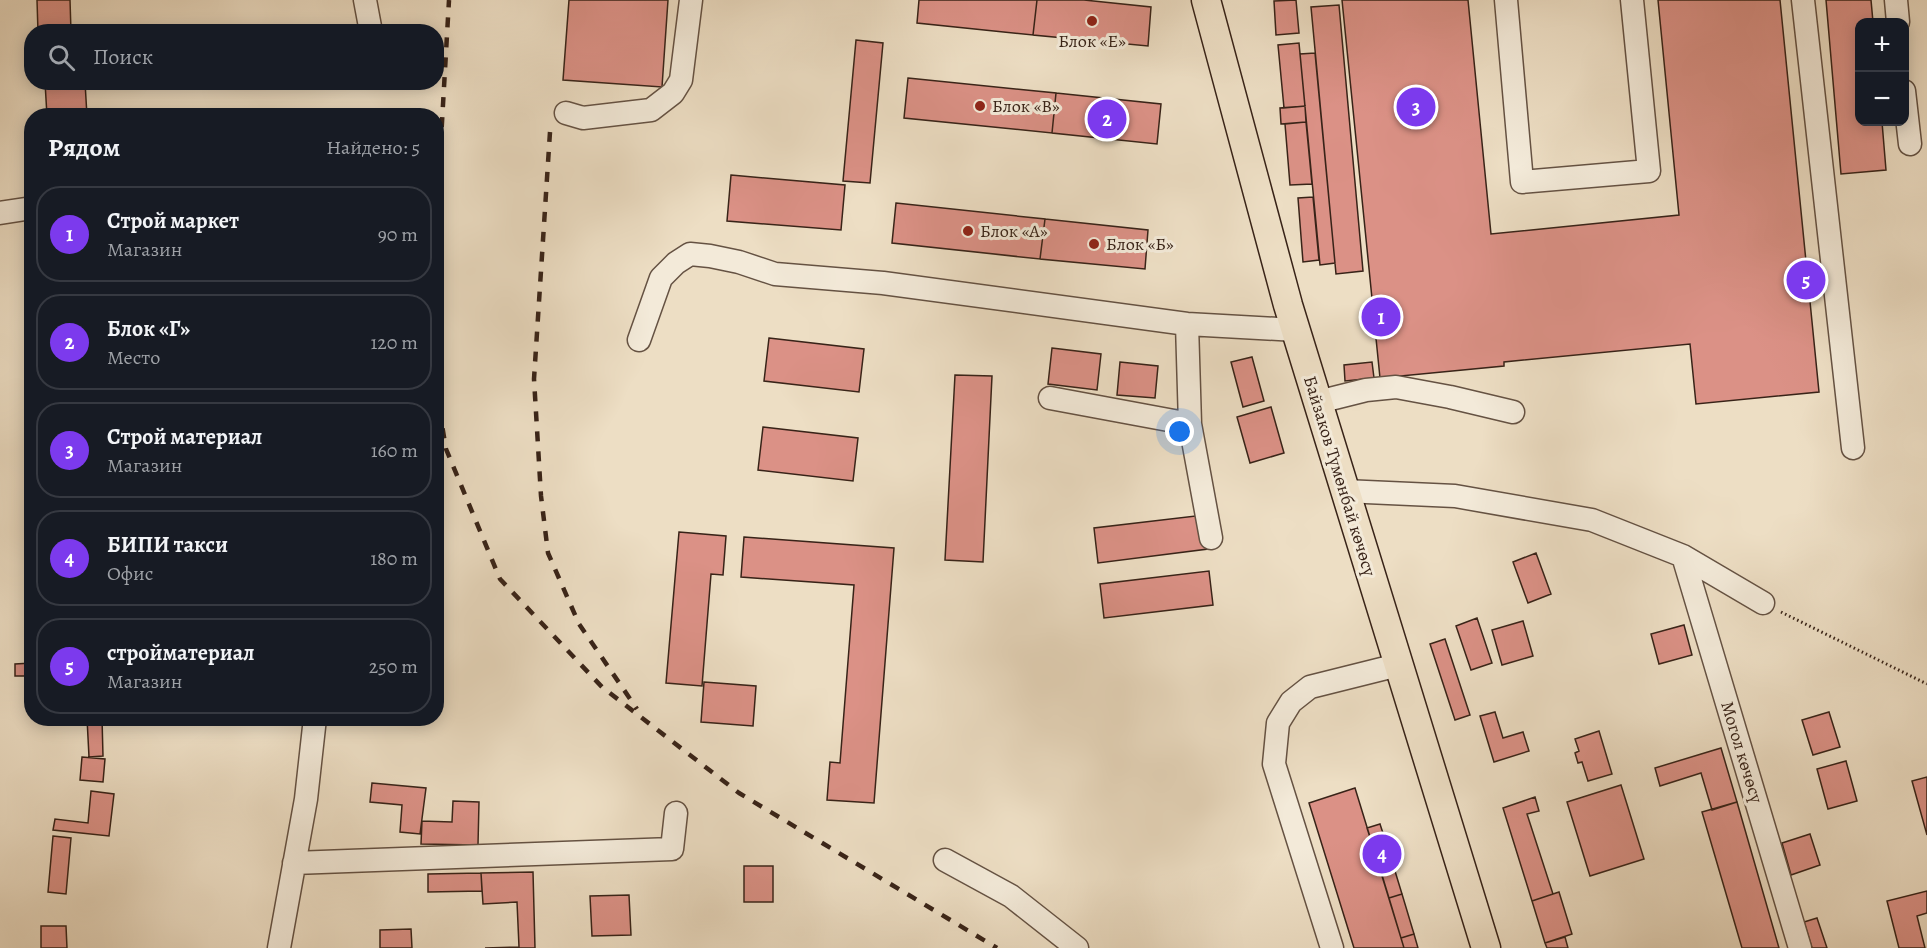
<!DOCTYPE html>
<html lang="ru">
<head>
<meta charset="utf-8">
<style>
	:root { --surface:#171b24; --page:#20242c; --text:#f1f3f6; --muted:#9ea1a6; --line:#363941; --accent:#7c3aed }
	body { margin:0; font-family:Alegreya,serif; background:var(--page); color:var(--text) }
	.controls { position:absolute; right:18px; top:18px; display:grid; overflow:hidden; border-radius:12px; box-shadow:0 3px 15px #0003 }
	.controls button { width:54px; height:54px; display:grid; place-items:center; padding:0; border:0; border-bottom:2px solid var(--line); background:var(--surface); color:var(--text); font:30px sans-serif }
	.you { position:absolute; left:1180px; top:432px; width:21px; height:21px; margin:-15px; border:4px solid #fff; border-radius:50%; background:#1a73e8; box-shadow:0 0 0 9px #1a73e833 }
	.badge { display:grid; place-items:center; width:39px; height:39px; border-radius:50%; background:var(--accent); color:#fff; font-size:20px; font-weight:700 }
	.pin { position:absolute; translate:-50% -50%; border:3px solid #fff; box-shadow:0 2px 6px #0006 }
	.list { margin:0; padding:0; list-style:none }
	h2 { display:flex; justify-content:space-between; align-items:center; height:78px; margin:0; padding:0 24px; font-size:26px }
	h2 small { font-size:20px; font-weight:400; color:var(--muted) }
	.list li { display:grid; grid-template-columns:39px 1fr auto; gap:18px; align-items:center; box-sizing:border-box; height:96px; margin:0 12px 12px; padding:0 12px; border:2px solid var(--line); border-radius:24px }
	.list b { display:block; font-size:22px; white-space:nowrap }
	.list p { margin:0; font-size:20px; white-space:nowrap; color:var(--muted) }
	.list em { font-size:20px; font-style:normal; color:var(--muted) }
	.icon { flex:none; width:33px; height:33px; fill:none; stroke:currentColor; stroke-width:2; stroke-linecap:round; stroke-linejoin:round }
	.map { position:relative; flex:none; width:1927px; height:948px; overflow:hidden }
	.search { position:absolute; background:var(--surface); box-shadow:0 3px 15px #0003; left:24px; top:24px; width:420px; height:66px; display:flex; align-items:center; gap:15px; box-sizing:border-box; padding:0 21px; border-radius:24px; color:var(--muted); font-size:22px }
	.panel { position:absolute; background:var(--surface); box-shadow:0 3px 15px #0003; left:24px; top:108px; width:420px; height:618px; border-radius:24px }
	.map>svg:first-child { display:block }
	.building { fill:#db9186; stroke:#382318; stroke-width:1.5 }
	.lines { fill:none; stroke-linecap:round; stroke-linejoin:round }
	.minor-casing { stroke:#655243; stroke-width:25 }
	.major-casing { stroke:#382318; stroke-width:31 }
	.path { stroke:#382318; stroke-width:3; stroke-dasharray:1.5 3; stroke-linecap:butt }
	.minor { stroke:#f3ead9; stroke-width:22 }
	.major { stroke:#eddec4; stroke-width:28 }
	.rail { stroke:#382318; stroke-width:4.5; stroke-dasharray:10 10; stroke-linecap:butt }
	.poi-dot { fill:#8f2418; stroke:#f3ead9; stroke-width:2 }
	.labels { text-anchor:middle; stroke-width:6; stroke-linejoin:round; paint-order:stroke }
	.poi-label { font-size:18px; fill:#382318; stroke:#f3ead9; text-anchor:start }
	.street-label { font-size:18px; fill:#382318; stroke:#f3ead9 }
</style>
</head>
<body>
<div class="map">
<svg width="1927" height="948" viewBox="0 0 1927 948">
	<rect width="100%" height="100%" fill="#eddec4"/>
	<filter id="stains"><feTurbulence type="fractalNoise" baseFrequency=".00333" numOctaves="4"/><feColorMatrix values="0 0 0 0 .2 0 0 0 0 .09 0 0 0 0 .02 0 0 0 .5 -.17"/></filter>
	<radialGradient id="worn" r=".72"><stop offset=".6" stop-color="#630" stop-opacity="0"/><stop offset="1" stop-color="#630" stop-opacity=".3"/></radialGradient>
	<path class="building" d="M 37,0 L 70,0 L 71,32 L 38,32 Z
		M 569,0 L 668,0 L 662,87 L 563,80 Z
		M 919,0 L 1037,0 L 1033,35 L 917,23 Z
		M 1037,0 L 1084,0 L 1151,7 L 1148,46 L 1033,35 Z
		M 1296,0 L 1299,33 L 1276,35 L 1274,1 Z
		M 1342,0 L 1468,0 L 1491,234 L 1679,215 L 1658,0 L 1780,0 L 1819,392 L 1696,404 L 1690,344 L 1504,362 L 1504,366 L 1380,378 Z
		M 1826,0 L 1871,0 L 1873,22 L 1860,22 L 1860,122 L 1882,122 L 1886,170 L 1841,174 Z
		M 1339,5 L 1363,271 L 1336,274 L 1311,7 Z
		M 856,40 L 883,43 L 870,183 L 843,181 Z
		M 1299,43 L 1305,106 L 1284,108 L 1278,45 Z
		M 1315,53 L 1335,263 L 1320,265 L 1300,54 Z
		M 908,78 L 1056,93 L 1052,133 L 904,118 Z
		M 45,82 L 85,82 L 87,116 L 47,116 Z
		M 1056,93 L 1161,104 L 1157,144 L 1052,133 Z
		M 1305,106 L 1306,122 L 1281,124 L 1280,108 Z
		M 1306,122 L 1312,184 L 1290,185 L 1285,124 Z
		M 731,175 L 845,185 L 841,230 L 727,221 Z
		M 1313,197 L 1319,260 L 1303,262 L 1298,198 Z
		M 896,203 L 1045,219 L 1040,259 L 892,243 Z
		M 1045,219 L 1148,230 L 1145,269 L 1040,259 Z
		M 769,338 L 864,349 L 859,392 L 764,381 Z
		M 1052,348 L 1101,354 L 1097,390 L 1048,384 Z
		M 1252,357 L 1264,401 L 1243,407 L 1231,362 Z
		M 1120,362 L 1158,366 L 1155,398 L 1117,395 Z
		M 1372,362 L 1374,378 L 1345,381 L 1344,365 Z
		M 955,375 L 992,376 L 983,562 L 945,560 Z
		M 1271,407 L 1284,453 L 1250,463 L 1237,417 Z
		M 763,427 L 858,438 L 853,481 L 758,470 Z
		M 1204,515 L 1208,549 L 1098,563 L 1094,528 Z
		M 679,532 L 726,536 L 723,575 L 711,574 L 702,686 L 666,683 Z
		M 744,537 L 894,548 L 874,803 L 827,800 L 830,762 L 840,763 L 854,585 L 741,577 Z
		M 1536,553 L 1551,594 L 1528,603 L 1513,562 Z
		M 1209,571 L 1213,605 L 1104,618 L 1100,584 Z
		M 436,608 L 440,608 L 439,638 L 436,638 Z
		M 1477,618 L 1492,663 L 1471,670 L 1456,626 Z
		M 1523,621 L 1533,656 L 1502,665 L 1492,630 Z
		M 1684,625 L 1692,655 L 1659,664 L 1651,634 Z
		M 1445,639 L 1470,715 L 1455,720 L 1430,644 Z
		M 32,663 L 32,676 L 15,676 L 15,664 Z
		M 704,682 L 756,686 L 753,726 L 701,722 Z
		M 1495,712 L 1503,738 L 1523,732 L 1529,751 L 1494,762 L 1480,716 Z
		M 1829,712 L 1840,747 L 1813,755 L 1802,720 Z
		M 87,718 L 102,718 L 103,756 L 89,757 Z
		M 1599,731 L 1612,774 L 1588,781 L 1582,762 L 1578,763 L 1575,753 L 1579,751 L 1575,739 Z
		M 1721,748 L 1737,802 L 1712,810 L 1701,773 L 1660,786 L 1655,768 Z
		M 82,757 L 105,759 L 103,782 L 80,780 Z
		M 1846,761 L 1857,801 L 1828,809 L 1817,769 Z
		M 1927,777 L 1927,835 L 1912,781 Z
		M 372,783 L 426,788 L 420,834 L 400,832 L 402,805 L 370,802 Z
		M 1621,785 L 1644,859 L 1590,876 L 1567,802 Z
		M 1355,788 L 1401,938 L 1404,948 L 1354,948 L 1309,803 Z
		M 91,791 L 114,794 L 109,836 L 53,830 L 55,819 L 88,823 Z
		M 1535,797 L 1539,811 L 1527,814 L 1553,894 L 1532,901 L 1503,808 Z
		M 453,801 L 479,802 L 478,845 L 421,844 L 422,821 L 452,822 Z
		M 1737,802 L 1779,948 L 1742,948 L 1702,812 Z
		M 1380,824 L 1391,858 L 1378,862 L 1367,828 Z
		M 1810,834 L 1820,865 L 1791,875 L 1782,843 Z
		M 53,836 L 71,838 L 66,894 L 48,892 Z
		M 1391,858 L 1402,894 L 1389,898 L 1378,862 Z
		M 744,866 L 773,866 L 773,902 L 744,902 Z
		M 533,872 L 535,948 L 485,948 L 519,947 L 517,902 L 483,904 L 481,873 Z
		M 481,873 L 482,891 L 428,892 L 428,874 Z
		M 1927,891 L 1927,913 L 1917,916 L 1925,948 L 1899,948 L 1887,901 Z
		M 1559,892 L 1572,934 L 1545,943 L 1532,901 Z
		M 1402,894 L 1414,934 L 1401,938 L 1389,898 Z
		M 629,895 L 631,935 L 592,936 L 590,896 Z
		M 1817,918 L 1827,948 L 1812,948 L 1804,922 Z
		M 41,926 L 66,926 L 67,948 L 41,948 Z
		M 411,929 L 412,948 L 380,948 L 380,930 Z
		M 1414,934 L 1418,948 L 1404,948 L 1401,938 Z
		M 1565,937 L 1568,948 L 1547,948 L 1545,943 Z"/>
	<g class="lines">
		<defs>
			<path id="minor" d="M 365,0 L 371,32
				M 1506,0 L 1522,182 L 1649,171 L 1632,0
				M 1803,0 L 1853,448
				M 1896,0 L 1898,22
				M 1904,91 L 1910,144
				M 566,113 L 583,118 L 651,110 L 673,93 L 681,80 L 691,0
				M 0,213 L 32,208
				M 1187,324 L 1190,424 L 1211,538
				M 639,340 L 661,278 L 676,263 L 690,254 L 710,256 L 739,262 L 775,274 L 883,283 L 1187,324 L 1296,330
				M 1050,398 L 1190,424
				M 1318,402 L 1366,390 L 1396,387 L 1450,397 L 1513,412
				M 1344,491 L 1455,496 L 1592,520 L 1683,556 L 1763,603
				M 1683,556 L 1800,948
				M 945,860 L 1011,896 L 1077,948
				M 294,863 L 672,849 L 676,813
				M 279,948 L 306,799 L 315,718
				M 1332,948 L 1274,764 L 1278,723 L 1291,702 L 1310,687 L 1398,665"/>
			<path id="major" d="M 1206,0 L 1288,305 L 1486,948"/>
		</defs>
		<use href="#minor" class="minor-casing"/>
		<use href="#major" class="major-casing"/>
		<path class="path" d="M 1781,612 L 1927,684"/>
		<use href="#minor" class="minor"/>
		<use href="#major" class="major"/>
		<path class="rail" d="M 550,132 L 534,379 L 541,496 L 548,553 L 579,624 L 637,709
			M 436,227 L 449,0
			M 436,389 L 446,449 L 500,579 L 602,687 L 739,793 L 997,948"/>
	</g>
	<g class="poi-dot">
		<circle cx="1092" cy="21" r="6"/>
		<circle cx="980" cy="106" r="6"/>
		<circle cx="968" cy="231" r="6"/>
		<circle cx="1094" cy="244" r="6"/>
	</g>
	<g class="labels">
		<g class="poi-label">
			<text x="1092" y="47" text-anchor="middle">Блок «Е»</text>
			<text x="992" y="112">Блок «В»</text>
			<text x="980" y="237">Блок «А»</text>
			<text x="1106" y="250">Блок «Б»</text>
		</g>
		<g class="street-label">
			<text transform="translate(1340 476) rotate(73)" y="6">Байзаков Түмөнбай көчөсү</text>
			<text transform="translate(1742 752) rotate(73)" y="6">Могол көчөсү</text>
		</g>
	</g>
	<rect width="100%" height="100%" filter="url(#stains)"/>
	<rect width="100%" height="100%" fill="url(#worn)"/>
</svg>
<div class="controls">
<button>+</button>
<button>−</button>
</div>
<div class="you"></div>
<div class="pin badge" style="left:1381px;top:317px">1</div>
<div class="pin badge" style="left:1107px;top:119px">2</div>
<div class="pin badge" style="left:1416px;top:107px">3</div>
<div class="pin badge" style="left:1382px;top:854px">4</div>
<div class="pin badge" style="left:1806px;top:280px">5</div>
<div class="search"><svg class="icon" aria-label="search" viewBox="0 0 24 24"><circle cx="10" cy="10" r="6"/><path d="M15 15l6 6"/></svg>Поиск</div>
<section class="panel">
<h2>Рядом<small>Найдено: 5</small></h2>
<ul class="list">
<li><span class="badge">1</span><div><b>Строй маркет</b><p>Магазин</p></div><em>90 m</em></li>
<li><span class="badge">2</span><div><b>Блок «Г»</b><p>Место</p></div><em>120 m</em></li>
<li><span class="badge">3</span><div><b>Строй материал</b><p>Магазин</p></div><em>160 m</em></li>
<li><span class="badge">4</span><div><b>БИПИ такси</b><p>Офис</p></div><em>180 m</em></li>
<li><span class="badge">5</span><div><b>стройматериал</b><p>Магазин</p></div><em>250 m</em></li>
</ul>
</section>
</div>
</body>
</html>
